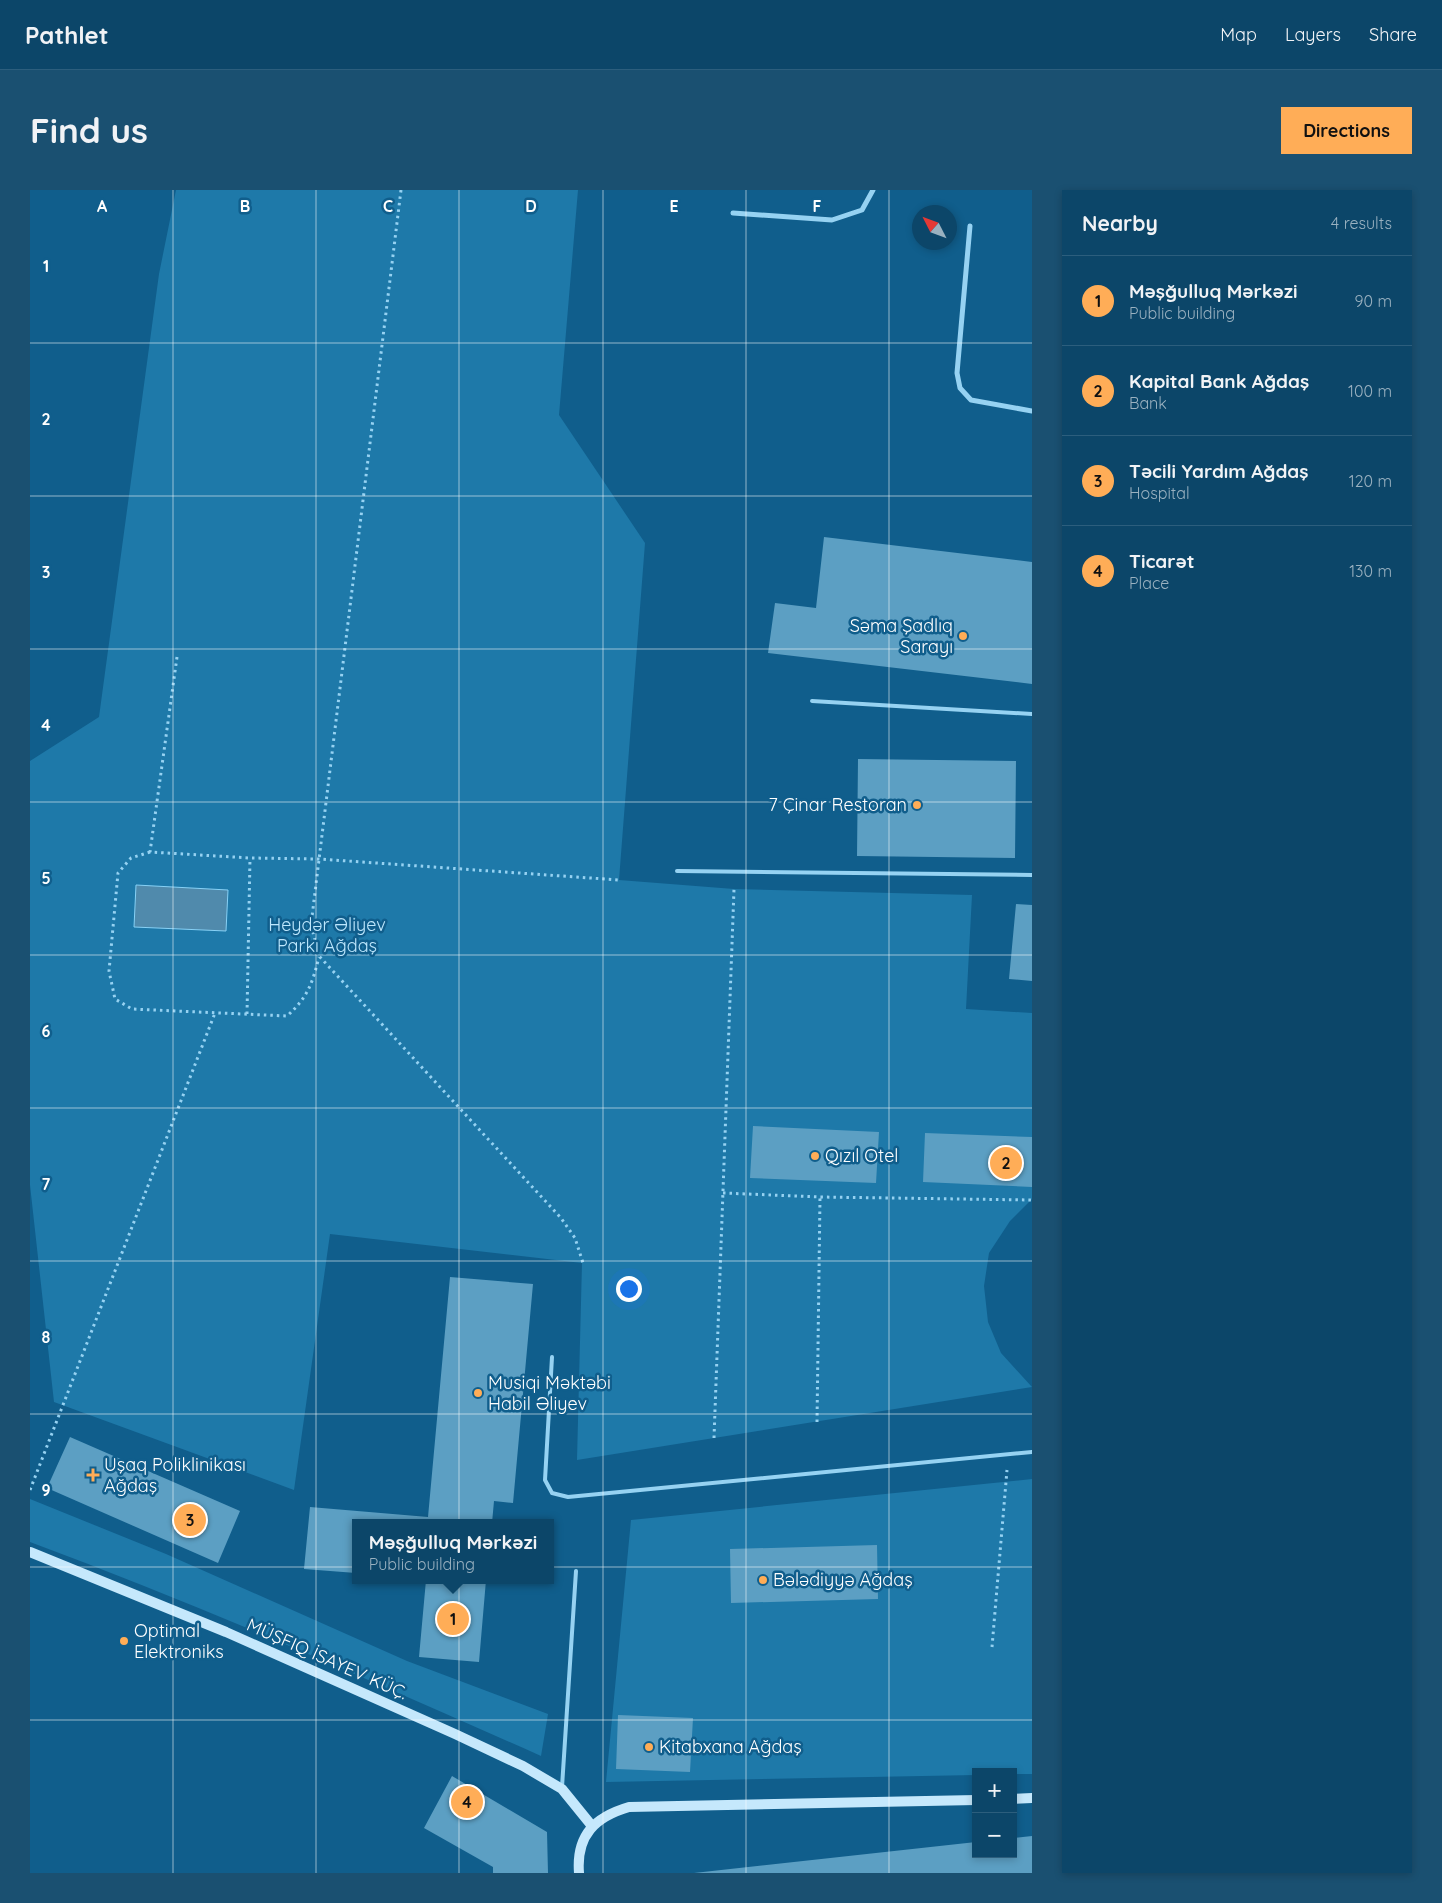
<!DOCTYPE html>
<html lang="en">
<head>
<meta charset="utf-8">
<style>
	:root { --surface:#0c4669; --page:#1a5071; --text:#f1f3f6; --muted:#9ab1c0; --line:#2c5e7d; --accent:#ffad57 }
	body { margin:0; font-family:Quicksand,sans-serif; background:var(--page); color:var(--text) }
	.controls { position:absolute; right:15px; bottom:15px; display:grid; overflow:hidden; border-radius:0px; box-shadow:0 2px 8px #0003 }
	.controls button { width:45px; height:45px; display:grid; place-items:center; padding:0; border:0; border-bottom:1px solid var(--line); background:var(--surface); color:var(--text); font:25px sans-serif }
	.compass { position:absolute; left:882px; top:15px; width:45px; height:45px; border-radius:50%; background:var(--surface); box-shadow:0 2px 8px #0003; rotate:312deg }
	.you { position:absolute; left:598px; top:1098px; width:18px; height:18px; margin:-12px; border:4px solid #fff; border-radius:50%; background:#1a73e8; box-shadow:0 0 0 8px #1a73e833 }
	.badge { display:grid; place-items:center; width:32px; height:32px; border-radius:50%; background:var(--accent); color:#111; font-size:16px; font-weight:700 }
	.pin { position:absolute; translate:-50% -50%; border:2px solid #fff; box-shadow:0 1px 5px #0006 }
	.popup { position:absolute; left:322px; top:1329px; width:202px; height:65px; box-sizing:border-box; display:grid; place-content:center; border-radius:0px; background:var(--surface); filter:drop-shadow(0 1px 4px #0005); font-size:16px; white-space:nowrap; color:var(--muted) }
	.popup b { font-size:19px; color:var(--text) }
	.popup::after { content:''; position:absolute; left:50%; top:100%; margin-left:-10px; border:10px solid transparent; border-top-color:var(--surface) }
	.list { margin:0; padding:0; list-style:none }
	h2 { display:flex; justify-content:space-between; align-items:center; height:65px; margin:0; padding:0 20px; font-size:21px }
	h2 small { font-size:16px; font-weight:400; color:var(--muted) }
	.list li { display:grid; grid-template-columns:32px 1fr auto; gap:15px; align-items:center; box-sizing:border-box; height:90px; padding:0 20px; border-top:1px solid var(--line) }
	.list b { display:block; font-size:19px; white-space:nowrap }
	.list p { margin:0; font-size:16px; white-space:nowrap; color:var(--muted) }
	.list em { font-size:16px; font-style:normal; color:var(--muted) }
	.map { position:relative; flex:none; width:1002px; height:1683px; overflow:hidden; border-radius:0px }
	header { display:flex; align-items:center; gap:30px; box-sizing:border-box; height:70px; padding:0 25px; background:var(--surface); border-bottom:1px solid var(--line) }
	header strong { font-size:24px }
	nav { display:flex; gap:28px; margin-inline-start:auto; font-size:18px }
	.intro { display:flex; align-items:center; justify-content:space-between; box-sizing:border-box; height:120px; padding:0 30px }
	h1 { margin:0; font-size:35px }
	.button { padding:12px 22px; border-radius:0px; background:var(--accent); color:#111; font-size:18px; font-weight:700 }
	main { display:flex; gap:30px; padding:0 30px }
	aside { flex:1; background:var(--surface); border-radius:0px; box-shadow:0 2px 8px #0003 }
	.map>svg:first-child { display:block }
	.green { fill:#1e79a9 }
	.water { fill:#508aac; stroke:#87d1f6 }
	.building { fill:#5c9fc3 }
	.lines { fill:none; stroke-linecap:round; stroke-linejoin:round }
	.path { stroke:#96d2f2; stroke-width:3; stroke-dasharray:2.5 4; stroke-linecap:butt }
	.lane { stroke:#96d2f2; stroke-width:4 }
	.street { stroke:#96d2f2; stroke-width:5 }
	.secondary { stroke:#c5e8fc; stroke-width:10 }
	.grid { fill:none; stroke:#fff; stroke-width:1; stroke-opacity:0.55 }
	.poi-dot { fill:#ffad57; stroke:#105e8c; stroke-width:2 }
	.labels { text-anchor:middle; stroke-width:5; stroke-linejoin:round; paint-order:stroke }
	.poi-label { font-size:18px; fill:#fff; stroke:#105e8c; text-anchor:start }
	.park-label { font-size:18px; fill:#bde7fd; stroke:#105e8c }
	.street-label { font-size:18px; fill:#fff; stroke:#105e8c }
	.grid-label { font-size:16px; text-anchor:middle; font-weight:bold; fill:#fff; stroke:#105e8c; stroke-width:5; stroke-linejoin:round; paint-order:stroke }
</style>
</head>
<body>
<header>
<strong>Pathlet</strong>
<nav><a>Map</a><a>Layers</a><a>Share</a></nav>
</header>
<div class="intro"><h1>Find us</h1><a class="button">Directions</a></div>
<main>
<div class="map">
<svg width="1002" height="1683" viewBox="0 0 1002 1683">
	<rect width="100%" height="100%" fill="#105e8c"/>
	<path class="green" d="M 146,0 L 548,0 L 529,225 L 615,353 L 589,690 L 704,699 L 942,705 L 936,819 L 1002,823 L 1002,1009 L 980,1031 L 959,1063 L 954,1096 L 958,1132 L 971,1163 L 1002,1197 L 547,1270 L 552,1073 L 300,1044 L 264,1300 L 24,1212 L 0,995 L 0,571 L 69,527 L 129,84 Z
		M 1002,1289 L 1002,1584 L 983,1584 L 983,1582 L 946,1582 L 946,1585 L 576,1592 L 601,1330 Z
		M 0,1309 L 136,1364 L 377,1471 L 518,1524 L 511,1566 C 342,1491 173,1416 0,1352 Z"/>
	<path class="water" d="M 106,695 L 198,700 L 196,741 L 104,737 Z"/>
	<path class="building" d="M 794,347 L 1002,372 L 1002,494 L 738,463 L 745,413 L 786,418 Z
		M 828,569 L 986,571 L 985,668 L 827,666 Z
		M 986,714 L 1002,715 L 1002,791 L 979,789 Z
		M 723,936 L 849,942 L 846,993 L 720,988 Z
		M 895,943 L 1002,947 L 1002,997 L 893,992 Z
		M 420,1087 L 503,1094 L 483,1313 L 464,1311 L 462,1333 L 326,1333 L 326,1383 L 274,1379 L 280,1317 L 398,1327 Z
		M 40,1247 L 210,1321 L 188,1373 L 17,1298 Z
		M 847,1355 L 848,1409 L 701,1413 L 700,1359 Z
		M 396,1390 L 456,1390 L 449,1472 L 389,1467 Z
		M 588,1525 L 663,1528 L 660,1582 L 586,1579 Z
		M 422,1586 L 517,1642 L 518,1683 L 463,1683 L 463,1677 L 394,1638 Z
		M 1002,1646 L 1002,1683 L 664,1683 L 946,1652 L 946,1664 L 983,1664 L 983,1648 Z"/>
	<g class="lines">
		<path class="path" d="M 371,0 L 281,735 L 289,766 L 531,1028 L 545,1048 L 553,1073
			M 147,467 L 120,662 L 220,668 L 289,669 L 589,690
			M 120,662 L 101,668 L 88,683 L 79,781 L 85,809 L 102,819 L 257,826 C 278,807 282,794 289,767
			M 217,824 L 220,668
			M 693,1003 L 790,1007 L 1001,1010
			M 787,1232 L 790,1007
			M 684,1248 L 704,699
			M 0,1300 L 185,823
			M 962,1457 L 977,1280"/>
		<path class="lane" d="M 782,511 L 1002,524
			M 647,681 L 1002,685
			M 522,1167 L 515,1290 L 522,1303 L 538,1307 L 1002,1262
			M 532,1597 L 546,1381"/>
		<path class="street" d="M 703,23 L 802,30 L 832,20 L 843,0
			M 940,36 L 927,183 L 930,198 L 941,210 L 1002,221"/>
		<path class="secondary" d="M 0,1362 L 196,1442 L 425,1544 L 493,1576 L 532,1599 L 562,1636
			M 983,1609 L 1002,1608
			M 549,1683 C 546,1645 565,1627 599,1617 L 946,1610"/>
	</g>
	<path class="grid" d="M 143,0 L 143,1683M 286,0 L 286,1683M 429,0 L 429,1683M 573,0 L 573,1683M 716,0 L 716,1683M 859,0 L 859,1683M 0,153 L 1002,153M 0,306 L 1002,306M 0,459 L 1002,459M 0,612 L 1002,612M 0,765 L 1002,765M 0,918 L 1002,918M 0,1071 L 1002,1071M 0,1224 L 1002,1224M 0,1377 L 1002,1377M 0,1530 L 1002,1530"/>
	<g class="poi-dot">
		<circle cx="933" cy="446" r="5"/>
		<circle cx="887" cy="615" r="5"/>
		<circle cx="785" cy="966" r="5"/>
		<circle cx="448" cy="1203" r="5"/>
		<path d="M60.5 1277.5h5v5h5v5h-5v5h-5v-5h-5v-5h5z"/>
		<circle cx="733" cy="1390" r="5"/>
		<circle cx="94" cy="1451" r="5"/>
		<circle cx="619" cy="1557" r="5"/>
	</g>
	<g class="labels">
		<g class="poi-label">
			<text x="923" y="442" text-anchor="end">Səma Şadlıq<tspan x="923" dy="21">Sarayı</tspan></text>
			<text x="877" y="621" text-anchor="end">7 Çinar Restoran</text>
			<text x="795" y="972">Qızıl Otel</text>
			<text x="458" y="1199">Musiqi Məktəbi<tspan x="458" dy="21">Habil Əliyev</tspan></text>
			<text x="74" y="1281">Uşaq Poliklinikası<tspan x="74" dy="21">Ağdaş</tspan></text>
			<text x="743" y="1396">Bələdiyyə Ağdaş</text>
			<text x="104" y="1447">Optimal<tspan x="104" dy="21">Elektroniks</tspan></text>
			<text x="629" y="1563">Kitabxana Ağdaş</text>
		</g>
		<g class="park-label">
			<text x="297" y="741">Heydər Əliyev<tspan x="297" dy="21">Parkı Ağdaş</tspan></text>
		</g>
		<g class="street-label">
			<text transform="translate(297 1469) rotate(24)" y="6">MÜŞFIQ İSAYEV KÜÇ.</text>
		</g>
	</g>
	<g class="grid-label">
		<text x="72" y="22">A</text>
		<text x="215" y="22">B</text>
		<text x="358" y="22">C</text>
		<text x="501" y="22">D</text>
		<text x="644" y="22">E</text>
		<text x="787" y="22">F</text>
		<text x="16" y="82">1</text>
		<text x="16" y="235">2</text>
		<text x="16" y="388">3</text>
		<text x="16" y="541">4</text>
		<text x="16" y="694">5</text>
		<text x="16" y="847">6</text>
		<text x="16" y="1000">7</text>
		<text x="16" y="1153">8</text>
		<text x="16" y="1306">9</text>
	</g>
</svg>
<div class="controls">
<button>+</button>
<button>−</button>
</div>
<svg class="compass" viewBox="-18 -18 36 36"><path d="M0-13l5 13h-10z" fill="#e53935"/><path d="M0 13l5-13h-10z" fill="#9ab1c0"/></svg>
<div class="you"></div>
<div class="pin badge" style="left:423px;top:1429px">1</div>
<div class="popup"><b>Məşğulluq Mərkəzi</b>Public building</div>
<div class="pin badge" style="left:976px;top:973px">2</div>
<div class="pin badge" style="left:160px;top:1330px">3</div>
<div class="pin badge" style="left:437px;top:1612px">4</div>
</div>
<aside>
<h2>Nearby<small>4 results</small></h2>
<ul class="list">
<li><span class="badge">1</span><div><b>Məşğulluq Mərkəzi</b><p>Public building</p></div><em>90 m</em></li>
<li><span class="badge">2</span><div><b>Kapital Bank Ağdaş</b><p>Bank</p></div><em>100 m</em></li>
<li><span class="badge">3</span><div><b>Təcili Yardım Ağdaş</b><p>Hospital</p></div><em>120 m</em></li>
<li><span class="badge">4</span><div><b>Ticarət</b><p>Place</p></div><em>130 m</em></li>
</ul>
</aside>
</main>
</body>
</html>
